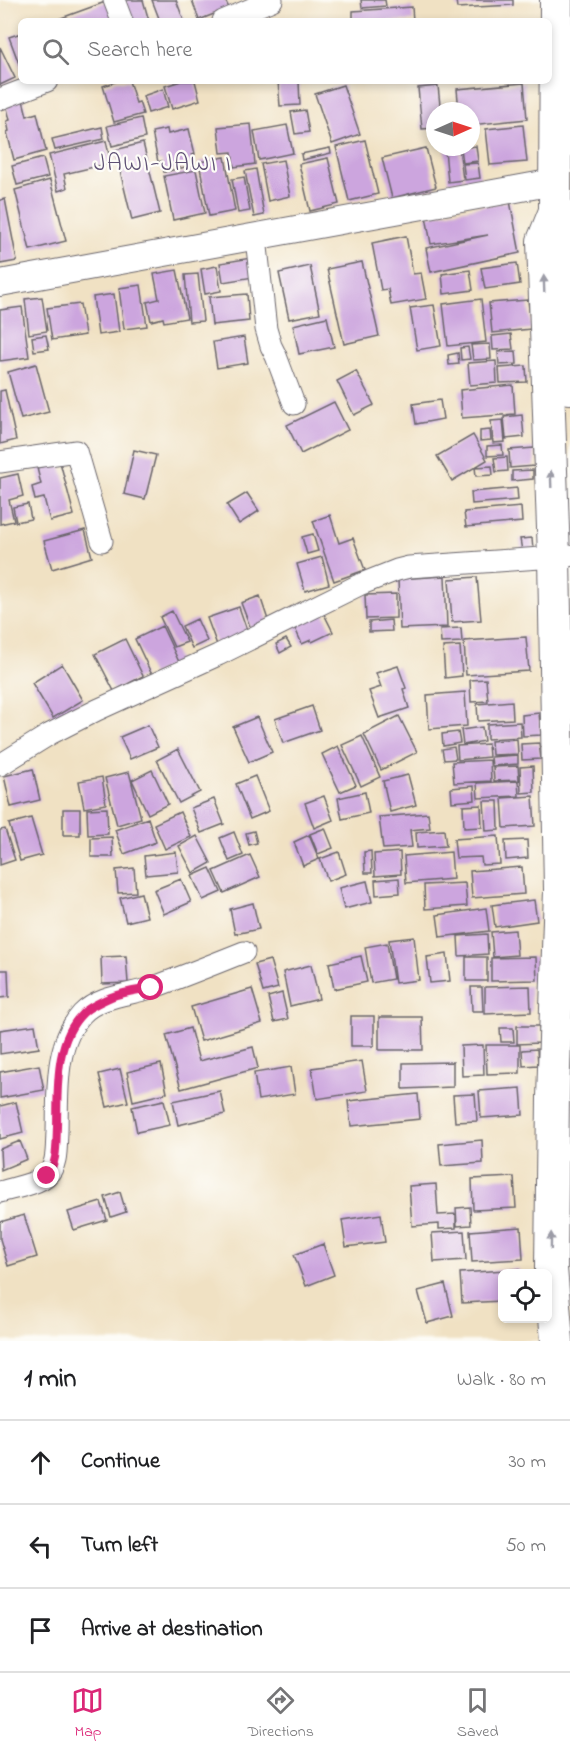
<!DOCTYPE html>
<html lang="en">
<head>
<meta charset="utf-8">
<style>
	:root { --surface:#fff; --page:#f6f6f6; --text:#202124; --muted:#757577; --line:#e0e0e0; --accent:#db2777 }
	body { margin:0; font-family:"Indie Flower",sans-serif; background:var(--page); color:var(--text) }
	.controls { position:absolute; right:18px; bottom:18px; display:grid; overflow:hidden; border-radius:9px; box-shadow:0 3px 9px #0003 }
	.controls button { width:54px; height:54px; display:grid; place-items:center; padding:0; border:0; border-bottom:2px solid var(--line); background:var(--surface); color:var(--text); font:30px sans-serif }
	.compass { position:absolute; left:426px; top:102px; width:54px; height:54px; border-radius:50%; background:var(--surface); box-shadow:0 3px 9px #0003; rotate:87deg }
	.stop { position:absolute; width:18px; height:18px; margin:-14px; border:4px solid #db2777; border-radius:50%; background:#fff }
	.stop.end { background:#db2777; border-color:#fff; box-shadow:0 2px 6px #0008 }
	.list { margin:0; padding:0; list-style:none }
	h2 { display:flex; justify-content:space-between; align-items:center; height:78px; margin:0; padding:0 24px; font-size:26px }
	h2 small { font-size:20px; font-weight:400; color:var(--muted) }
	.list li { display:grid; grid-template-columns:39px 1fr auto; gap:18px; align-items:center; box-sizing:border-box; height:84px; padding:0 24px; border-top:2px solid var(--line) }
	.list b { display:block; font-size:22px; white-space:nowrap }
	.list em { font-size:20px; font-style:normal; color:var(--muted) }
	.icon { flex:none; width:33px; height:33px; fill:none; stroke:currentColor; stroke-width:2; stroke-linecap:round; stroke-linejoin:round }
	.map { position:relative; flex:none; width:570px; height:1341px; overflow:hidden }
	.search { position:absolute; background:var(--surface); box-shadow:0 3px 9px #0003; left:18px; right:18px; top:18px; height:66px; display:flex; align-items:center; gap:15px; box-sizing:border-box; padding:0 21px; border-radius:9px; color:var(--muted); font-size:22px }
	.sheet { height:330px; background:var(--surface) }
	nav { display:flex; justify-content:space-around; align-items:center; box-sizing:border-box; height:84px; border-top:2px solid var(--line); background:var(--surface); font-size:16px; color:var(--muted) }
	nav a { display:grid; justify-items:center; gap:3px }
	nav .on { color:var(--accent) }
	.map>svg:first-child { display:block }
	.building { fill:#cca5de }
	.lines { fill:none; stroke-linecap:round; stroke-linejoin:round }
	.minor-casing { stroke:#6a656b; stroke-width:23 }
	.tertiary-casing { stroke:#6a656b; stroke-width:28 }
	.primary-casing { stroke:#6a656b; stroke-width:34 }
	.minor { stroke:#fff; stroke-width:21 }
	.tertiary { stroke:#fff; stroke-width:26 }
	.primary { stroke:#fff; stroke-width:32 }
	.oneway { fill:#9c9ca7 }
	.route { stroke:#db2777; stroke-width:8 }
	.labels { text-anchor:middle; stroke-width:4.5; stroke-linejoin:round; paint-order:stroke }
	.quarter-label { font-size:24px; letter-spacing:1.5px; fill:#5e5074; stroke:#fdfcf7 }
</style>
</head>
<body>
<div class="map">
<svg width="570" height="1341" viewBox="0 0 570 1341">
	<rect width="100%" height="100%" fill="#fdfcf7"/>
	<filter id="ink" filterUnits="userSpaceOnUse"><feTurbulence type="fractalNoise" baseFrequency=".0167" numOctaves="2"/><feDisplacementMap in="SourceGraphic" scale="12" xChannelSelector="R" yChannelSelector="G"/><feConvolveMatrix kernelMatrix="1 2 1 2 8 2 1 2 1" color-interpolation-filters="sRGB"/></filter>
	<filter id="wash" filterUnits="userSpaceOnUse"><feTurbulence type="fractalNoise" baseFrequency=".008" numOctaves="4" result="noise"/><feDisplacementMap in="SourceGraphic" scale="24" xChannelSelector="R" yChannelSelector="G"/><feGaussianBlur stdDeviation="1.35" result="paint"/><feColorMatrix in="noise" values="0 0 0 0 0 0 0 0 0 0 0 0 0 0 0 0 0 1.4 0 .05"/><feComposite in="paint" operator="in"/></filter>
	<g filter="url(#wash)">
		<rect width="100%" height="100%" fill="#f0e1c3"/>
		<g id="blocks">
			<path class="building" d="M 125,0 L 143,0 L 149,21 L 131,21 Z
				M 152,0 L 176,0 L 184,21 L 160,21 Z
				M 192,0 L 225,0 L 229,8 L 199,20 Z
				M 361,0 L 385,0 L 386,6 L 362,8 Z
				M 456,0 L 513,0 L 513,5 L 457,8 Z
				M 108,1 L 115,21 L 53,21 Z
				M 412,7 L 413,21 L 353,21 L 353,11 Z
				M 21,33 L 21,69 L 9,37 Z
				M 0,47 L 15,78 L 0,85 Z
				M 114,81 L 129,81 L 136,103 L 139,102 L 143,114 L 114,122 L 103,86 L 115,82 Z
				M 181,81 L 195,81 L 200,100 L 172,109 L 165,86 Z
				M 278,81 L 299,81 L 300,105 L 280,106 Z
				M 524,83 L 527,119 L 471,125 L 471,111 L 459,111 L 457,89 Z
				M 343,85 L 360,134 L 332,144 L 315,94 Z
				M 438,86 L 440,105 L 455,104 L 456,111 L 435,111 L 435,128 L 422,129 L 418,88 Z
				M 163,89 L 168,107 L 148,113 L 143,96 Z
				M 23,100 L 27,116 L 37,113 L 46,151 L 14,160 L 7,132 L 9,131 L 7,121 L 10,120 L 6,104 Z
				M 305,110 L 309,132 L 295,134 L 291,112 Z
				M 141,118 L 145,138 L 112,146 L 107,126 Z
				M 251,124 L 255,164 L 234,167 L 232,152 L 221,153 L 218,127 Z
				M 287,125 L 293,153 L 259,160 L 254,131 Z
				M 523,125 L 527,162 L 490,165 L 486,129 Z
				M 102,127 L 104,139 L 55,150 L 52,139 Z
				M 167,129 L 168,134 L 189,129 L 195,154 L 192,155 L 194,165 L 164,172 L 162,161 L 158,162 L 152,132 Z
				M 365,140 L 378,194 L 349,201 L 336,147 Z
				M 106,141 L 111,163 L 64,174 L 67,188 L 58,191 L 49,155 Z
				M 143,143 L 160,213 L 132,220 L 115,150 Z
				M 476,146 L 478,161 L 463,163 L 461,148 Z
				M 330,148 L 331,153 L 302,160 L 301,154 Z
				M 426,148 L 436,187 L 392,198 L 382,158 Z
				M 459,148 L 463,180 L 448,182 L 445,150 Z
				M 225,157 L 235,211 L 209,216 L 199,162 Z
				M 43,158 L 48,177 L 17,185 L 12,166 Z
				M 328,158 L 339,204 L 310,211 L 299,164 Z
				M 283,160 L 290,196 L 268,201 L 261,164 Z
				M 478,163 L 480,178 L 465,180 L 463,164 Z
				M 256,169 L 264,215 L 254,217 L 245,171 Z
				M 196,170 L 205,213 L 173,220 L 164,176 Z
				M 244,177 L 250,211 L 238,213 L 232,179 Z
				M 50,180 L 66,241 L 30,250 L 15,190 Z
				M 5,199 L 17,261 L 0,264 L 0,200 Z
				M 510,201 L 520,253 L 431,272 L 426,248 L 488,235 L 431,244 L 426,216 Z
				M 406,236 L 413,274 L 421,273 L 426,299 L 391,305 L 388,289 L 381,290 L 372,243 Z
				M 251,258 L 254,277 L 223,282 L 220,263 Z
				M 362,262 L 379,336 L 344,344 L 327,269 Z
				M 517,263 L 520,284 L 485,289 L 481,268 Z
				M 217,266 L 221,291 L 205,294 L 201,269 Z
				M 310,266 L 320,313 L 289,319 L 279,273 Z
				M 177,270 L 187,318 L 164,322 L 163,318 L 151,321 L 147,302 L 159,299 L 154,274 Z
				M 470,270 L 473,290 L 444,294 L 442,274 Z
				M 198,274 L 203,321 L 189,322 L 185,275 Z
				M 141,285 L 147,326 L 124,329 L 119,288 Z
				M 114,294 L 119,332 L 98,335 L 93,297 Z
				M 247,294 L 249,321 L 212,325 L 209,297 Z
				M 42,297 L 47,331 L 29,334 L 25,299 Z
				M 481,299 L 486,342 L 448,346 L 443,304 Z
				M 528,300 L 531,329 L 492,333 L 489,303 Z
				M 80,304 L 85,335 L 52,340 L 47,308 Z
				M 434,305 L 441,346 L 417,350 L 410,308 Z
				M 22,307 L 29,357 L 0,361 L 0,310 Z
				M 327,317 L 334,347 L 299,354 L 293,325 Z
				M 511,334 L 513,349 L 493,350 L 492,336 Z
				M 46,335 L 49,349 L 34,351 L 32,337 Z
				M 244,337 L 248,363 L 217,368 L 213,342 Z
				M 490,344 L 491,359 L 473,360 L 471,345 Z
				M 468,347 L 470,359 L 461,360 L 460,348 Z
				M 516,351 L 517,364 L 499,365 L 498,352 Z
				M 458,353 L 459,364 L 449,365 L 448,355 Z
				M 496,361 L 497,383 L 470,385 L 468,363 Z
				M 36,364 L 49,412 L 21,419 L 8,372 Z
				M 526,366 L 527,382 L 500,383 L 499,368 Z
				M 356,371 L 374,405 L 354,415 L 337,381 Z
				M 513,385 L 515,414 L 462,418 L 460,390 Z
				M 5,390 L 16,440 L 0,444 L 0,391 Z
				M 440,400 L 443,419 L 416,424 L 413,404 Z
				M 334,402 L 348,430 L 301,454 L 287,425 Z
				M 522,415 L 524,437 L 506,439 L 504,417 Z
				M 503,420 L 505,442 L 493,443 L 491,421 Z
				M 490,430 L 491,440 L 480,441 L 480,431 Z
				M 473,435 L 487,460 L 452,481 L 437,456 Z
				M 502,445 L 503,455 L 487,456 L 487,446 Z
				M 534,448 L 535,466 L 510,468 L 509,450 Z
				M 134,450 L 156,455 L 145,499 L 124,494 Z
				M 507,457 L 508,471 L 496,472 L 494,458 Z
				M 60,462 L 74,515 L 50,521 L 44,498 L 35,500 L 32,487 L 41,484 L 37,468 Z
				M 492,466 L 493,475 L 476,476 L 475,467 Z
				M 533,470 L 533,479 L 512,481 L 512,471 Z
				M 18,474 L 23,496 L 9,500 L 14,521 L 0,524 L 0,478 Z
				M 517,488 L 518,500 L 472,504 L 471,492 Z
				M 247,493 L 259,511 L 239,524 L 227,505 Z
				M 28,504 L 31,519 L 16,522 L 13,507 Z
				M 521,507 L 522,522 L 466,527 L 464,512 Z
				M 330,515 L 339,543 L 353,538 L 365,570 L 334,581 L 313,521 Z
				M 85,530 L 92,557 L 52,569 L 44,541 Z
				M 313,534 L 318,551 L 307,554 L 302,537 Z
				M 532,538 L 533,550 L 522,551 L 520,539 Z
				M 322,557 L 329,584 L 305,591 L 297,564 Z
				M 445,576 L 447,627 L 400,629 L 398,579 Z
				M 477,577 L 481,620 L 452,622 L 449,579 Z
				M 396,594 L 396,618 L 366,619 L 365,595 Z
				M 260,596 L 269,623 L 251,629 L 241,603 Z
				M 239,607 L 248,633 L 217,645 L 207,618 Z
				M 322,610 L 333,632 L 312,642 L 311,640 L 302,644 L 294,626 Z
				M 172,611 L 187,642 L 174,647 L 160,617 Z
				M 197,619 L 207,641 L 192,648 L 182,626 Z
				M 391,620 L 392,631 L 369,632 L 369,622 Z
				M 162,626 L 179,662 L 152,675 L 135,639 Z
				M 461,628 L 462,642 L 441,643 L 440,629 Z
				M 526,637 L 529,671 L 466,675 L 464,641 Z
				M 125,639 L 143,676 L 114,691 L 95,654 Z
				M 286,639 L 291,647 L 280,653 L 276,644 Z
				M 460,646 L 462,676 L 445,678 L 443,647 Z
				M 62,664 L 83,700 L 53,718 L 32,683 Z
				M 398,666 L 406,688 L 403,689 L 409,708 L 379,718 L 369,691 L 381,687 L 376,673 Z
				M 486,679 L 488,701 L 471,702 L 470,680 Z
				M 465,692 L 467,726 L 429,729 L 427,695 Z
				M 512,701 L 513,719 L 478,721 L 477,704 Z
				M 312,706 L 320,730 L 283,743 L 275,719 Z
				M 539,713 L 541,735 L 523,736 L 522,715 Z
				M 399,716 L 417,752 L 381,770 L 364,734 Z
				M 257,717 L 272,752 L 249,762 L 233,727 Z
				M 520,722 L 521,737 L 487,739 L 487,724 Z
				M 148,725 L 158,747 L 130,759 L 120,737 Z
				M 482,727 L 484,741 L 463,745 L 461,730 Z
				M 458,732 L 460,743 L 443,746 L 442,734 Z
				M 362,736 L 380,777 L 361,786 L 342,745 Z
				M 517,739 L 518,754 L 492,755 L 491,741 Z
				M 539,743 L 541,759 L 522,760 L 521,744 Z
				M 488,744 L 489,757 L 458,760 L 457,746 Z
				M 338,746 L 356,785 L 340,792 L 322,754 Z
				M 454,747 L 456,759 L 444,760 L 442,749 Z
				M 178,749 L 200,792 L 179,803 L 157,760 Z
				M 518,755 L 518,764 L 492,766 L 491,757 Z
				M 490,760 L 491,781 L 454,783 L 452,762 Z
				M 518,766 L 519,780 L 494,781 L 493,767 Z
				M 533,766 L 534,792 L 521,793 L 520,767 Z
				M 33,769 L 40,800 L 11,807 L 4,776 Z
				M 152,770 L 168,804 L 148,814 L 132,780 Z
				M 129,772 L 141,818 L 117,825 L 105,778 Z
				M 408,775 L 416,805 L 390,812 L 383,781 Z
				M 255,776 L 269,811 L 250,819 L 236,784 Z
				M 102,777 L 106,804 L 84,808 L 79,781 Z
				M 518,781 L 519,796 L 478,798 L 477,783 Z
				M 474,786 L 475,800 L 452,802 L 451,788 Z
				M 365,792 L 369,813 L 342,819 L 338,798 Z
				M 324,796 L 333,820 L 314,828 L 305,803 Z
				M 533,796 L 535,826 L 504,828 L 502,798 Z
				M 214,799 L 224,824 L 201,833 L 191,808 Z
				M 484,801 L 498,801 L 499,830 L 486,831 Z
				M 481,805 L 482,827 L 464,828 L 463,806 Z
				M 107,808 L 108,834 L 88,835 L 87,809 Z
				M 63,809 L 80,809 L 80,835 L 63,835 Z
				M 180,812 L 191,837 L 165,849 L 154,824 Z
				M 428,813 L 430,828 L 410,830 L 412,847 L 383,849 L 379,817 Z
				M 31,818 L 42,855 L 20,861 L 9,824 Z
				M 148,818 L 156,842 L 124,854 L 115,830 Z
				M 325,828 L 333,848 L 318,854 L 310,834 Z
				M 5,829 L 15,860 L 0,865 L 0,830 Z
				M 444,830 L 446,846 L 417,848 L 416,832 Z
				M 254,831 L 257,843 L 249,845 L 246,833 Z
				M 234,832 L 243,855 L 229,861 L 220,838 Z
				M 309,835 L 319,859 L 303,866 L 294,842 Z
				M 197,836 L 211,863 L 193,873 L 179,846 Z
				M 498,836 L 500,864 L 482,865 L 481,857 L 456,858 L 454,839 Z
				M 112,837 L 113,857 L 91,857 L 91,838 Z
				M 527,840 L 528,858 L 506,860 L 505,841 Z
				M 371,851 L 372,873 L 365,873 L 364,852 Z
				M 176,852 L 178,872 L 146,875 L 144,856 Z
				M 339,852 L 346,874 L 328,881 L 320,859 Z
				M 400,852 L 401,874 L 375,876 L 374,854 Z
				M 451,852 L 453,879 L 406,883 L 404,856 Z
				M 250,855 L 260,877 L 224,893 L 214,871 Z
				M 522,867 L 524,894 L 472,898 L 470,871 Z
				M 134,868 L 136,892 L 118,893 L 116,870 Z
				M 210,868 L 221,892 L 203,900 L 192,876 Z
				M 399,878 L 400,893 L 376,895 L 375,880 Z
				M 181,879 L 191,902 L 164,914 L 154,890 Z
				M 367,881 L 372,902 L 344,909 L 339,888 Z
				M 465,883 L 467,906 L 425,909 L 424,885 Z
				M 141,893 L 147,917 L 126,922 L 120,898 Z
				M 534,900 L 537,921 L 495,927 L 492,905 Z
				M 253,903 L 259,929 L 235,934 L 230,909 Z
				M 486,908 L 489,931 L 440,937 L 437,915 Z
				M 515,930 L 517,955 L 493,957 L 491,932 Z
				M 487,934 L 488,954 L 459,956 L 458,936 Z
				M 414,937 L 419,980 L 395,983 L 389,940 Z
				M 387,943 L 393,979 L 371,983 L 365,947 Z
				M 447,954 L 450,981 L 430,983 L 427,957 Z
				M 126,956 L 128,983 L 102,984 L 101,957 Z
				M 361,956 L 367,982 L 334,989 L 329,963 Z
				M 466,957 L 487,957 L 487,981 L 466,981 Z
				M 536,957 L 537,980 L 491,981 L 491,958 Z
				M 270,960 L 278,988 L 263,992 L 255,964 Z
				M 311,965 L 319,999 L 290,1006 L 283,972 Z
				M 0,970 L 8,970 L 9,997 L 0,998 Z
				M 530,986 L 531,1012 L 485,1014 L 485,987 Z
				M 471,987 L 482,987 L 483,1011 L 472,1011 Z
				M 252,989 L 262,1023 L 201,1041 L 191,1007 Z
				M 282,993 L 288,1019 L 274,1022 L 268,997 Z
				M 351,1016 L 374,1016 L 374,1046 L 351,1046 Z
				M 379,1017 L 422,1017 L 423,1050 L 379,1050 Z
				M 35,1025 L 39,1048 L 0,1054 L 0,1030 Z
				M 517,1026 L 539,1026 L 540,1043 L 517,1044 Z
				M 190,1028 L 199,1061 L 253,1047 L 258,1068 L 181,1089 L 166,1035 Z
				M 500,1028 L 513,1028 L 514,1042 L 501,1042 Z
				M 483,1045 L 484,1075 L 462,1076 L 461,1046 Z
				M 486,1045 L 520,1045 L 520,1073 L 487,1074 Z
				M 537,1049 L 538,1065 L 523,1066 L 522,1050 Z
				M 362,1061 L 367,1091 L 317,1099 L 312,1068 Z
				M 453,1062 L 453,1087 L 403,1089 L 403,1063 Z
				M 161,1064 L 167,1093 L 133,1101 L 127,1072 Z
				M 39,1065 L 44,1090 L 0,1098 L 0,1072 Z
				M 291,1067 L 295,1094 L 258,1100 L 254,1073 Z
				M 120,1069 L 128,1102 L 107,1107 L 99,1074 Z
				M 521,1088 L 523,1115 L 481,1118 L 479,1091 Z
				M 220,1091 L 225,1114 L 178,1125 L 173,1101 Z
				M 418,1094 L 420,1119 L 351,1126 L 348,1101 Z
				M 475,1094 L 477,1121 L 455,1122 L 453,1095 Z
				M 164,1100 L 170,1125 L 137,1132 L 132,1107 Z
				M 16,1102 L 23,1133 L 0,1139 L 0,1106 Z
				M 482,1140 L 483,1163 L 441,1166 L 439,1144 Z
				M 20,1141 L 27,1159 L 1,1170 L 0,1149 Z
				M 514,1177 L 516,1208 L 473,1210 L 472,1179 Z
				M 436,1184 L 438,1215 L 456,1214 L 456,1228 L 439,1229 L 439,1224 L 412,1226 L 409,1186 Z
				M 120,1192 L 126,1212 L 111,1217 L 105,1197 Z
				M 101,1202 L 107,1220 L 74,1230 L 68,1212 Z
				M 470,1207 L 471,1225 L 457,1226 L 456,1208 Z
				M 381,1214 L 385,1242 L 346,1247 L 342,1220 Z
				M 24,1215 L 37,1257 L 8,1266 L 0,1239 L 0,1222 Z
				M 521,1227 L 523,1259 L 472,1262 L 470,1231 Z
				M 464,1231 L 466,1260 L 434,1262 L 432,1233 Z
				M 323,1244 L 334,1275 L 306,1286 L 294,1255 Z
				M 519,1269 L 519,1274 L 502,1274 L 502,1301 L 462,1303 L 460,1273 Z
				M 445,1284 L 453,1316 L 427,1323 L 418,1291 Z"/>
		</g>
	</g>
	<g filter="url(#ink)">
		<use href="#blocks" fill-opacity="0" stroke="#6a656b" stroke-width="1.5"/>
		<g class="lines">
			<defs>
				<path id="minor" d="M 114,0 L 122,21
					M 223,21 L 272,0
					M 0,99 L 47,81
					M 256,238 L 266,329 L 271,346 L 276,356 L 294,404
					M 0,462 L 76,451 L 102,541
					M 0,765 L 50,734 L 97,710 L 218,655 L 359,585 L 397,570 L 409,567 L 570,556
					M 0,1192 C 13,1188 38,1184 47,1175 C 58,1165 56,1146 57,1132 C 58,1093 54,1044 82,1014 C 100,995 131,995 154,987 C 184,976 214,964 244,952"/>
				<path id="tertiary" d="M 0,283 L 554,182"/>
				<path id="primary" d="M 556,0 L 555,211 L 565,240 L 570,388
					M 555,211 L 543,241 L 554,557 L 560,890 L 553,1098 L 551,1268 L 557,1341"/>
			</defs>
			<use href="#minor" class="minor-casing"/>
			<use href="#tertiary" class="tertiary-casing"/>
			<use href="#primary" class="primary-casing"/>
			<use href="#minor" class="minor"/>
			<use href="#tertiary" class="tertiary"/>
			<use href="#primary" class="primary"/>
		</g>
		<defs><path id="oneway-solid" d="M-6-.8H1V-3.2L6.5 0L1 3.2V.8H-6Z" transform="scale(1.5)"/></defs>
		<g class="oneway">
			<use href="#oneway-solid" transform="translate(544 284) rotate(-92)"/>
			<use href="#oneway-solid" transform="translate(551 479) rotate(-92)"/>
			<use href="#oneway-solid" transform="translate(551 1241) rotate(-89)"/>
		</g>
	</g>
	<g class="lines" filter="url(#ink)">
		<path class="route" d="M 47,1176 C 58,1162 56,1144 57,1127 C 58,1090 54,1041 83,1013 C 89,1007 102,1001 111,997 C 123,992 138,990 151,988"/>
	</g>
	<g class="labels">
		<g class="quarter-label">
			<text x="163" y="170">JAWI-JAWI I</text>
		</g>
	</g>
</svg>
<div class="controls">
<button><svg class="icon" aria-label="locate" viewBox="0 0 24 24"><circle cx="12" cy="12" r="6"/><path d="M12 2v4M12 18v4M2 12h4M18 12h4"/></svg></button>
</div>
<svg class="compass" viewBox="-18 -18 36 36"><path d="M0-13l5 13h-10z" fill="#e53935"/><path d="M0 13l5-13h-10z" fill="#757577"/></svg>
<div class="stop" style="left:151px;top:988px"></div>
<div class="stop end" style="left:47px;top:1176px"></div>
<div class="search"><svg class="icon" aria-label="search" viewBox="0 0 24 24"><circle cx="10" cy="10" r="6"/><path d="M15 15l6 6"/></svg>Search here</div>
</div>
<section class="sheet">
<h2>1 min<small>Walk · 80 m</small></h2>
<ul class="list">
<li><svg class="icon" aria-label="ahead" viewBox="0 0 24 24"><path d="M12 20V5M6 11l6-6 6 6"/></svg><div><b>Continue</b></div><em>30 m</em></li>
<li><svg class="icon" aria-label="left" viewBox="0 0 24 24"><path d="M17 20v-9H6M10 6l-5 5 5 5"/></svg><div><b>Turn left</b></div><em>50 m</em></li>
<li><svg class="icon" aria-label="arrive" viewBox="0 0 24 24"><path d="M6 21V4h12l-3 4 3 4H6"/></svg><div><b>Arrive at destination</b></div></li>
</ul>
</section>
<nav>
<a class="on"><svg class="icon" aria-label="map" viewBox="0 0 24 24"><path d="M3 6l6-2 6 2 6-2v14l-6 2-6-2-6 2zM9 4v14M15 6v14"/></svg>Map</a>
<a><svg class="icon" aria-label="directions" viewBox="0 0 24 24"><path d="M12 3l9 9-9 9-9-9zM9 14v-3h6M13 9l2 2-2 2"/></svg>Directions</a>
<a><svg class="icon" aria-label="saved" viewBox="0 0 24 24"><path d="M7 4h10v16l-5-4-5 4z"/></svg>Saved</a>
</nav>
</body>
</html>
